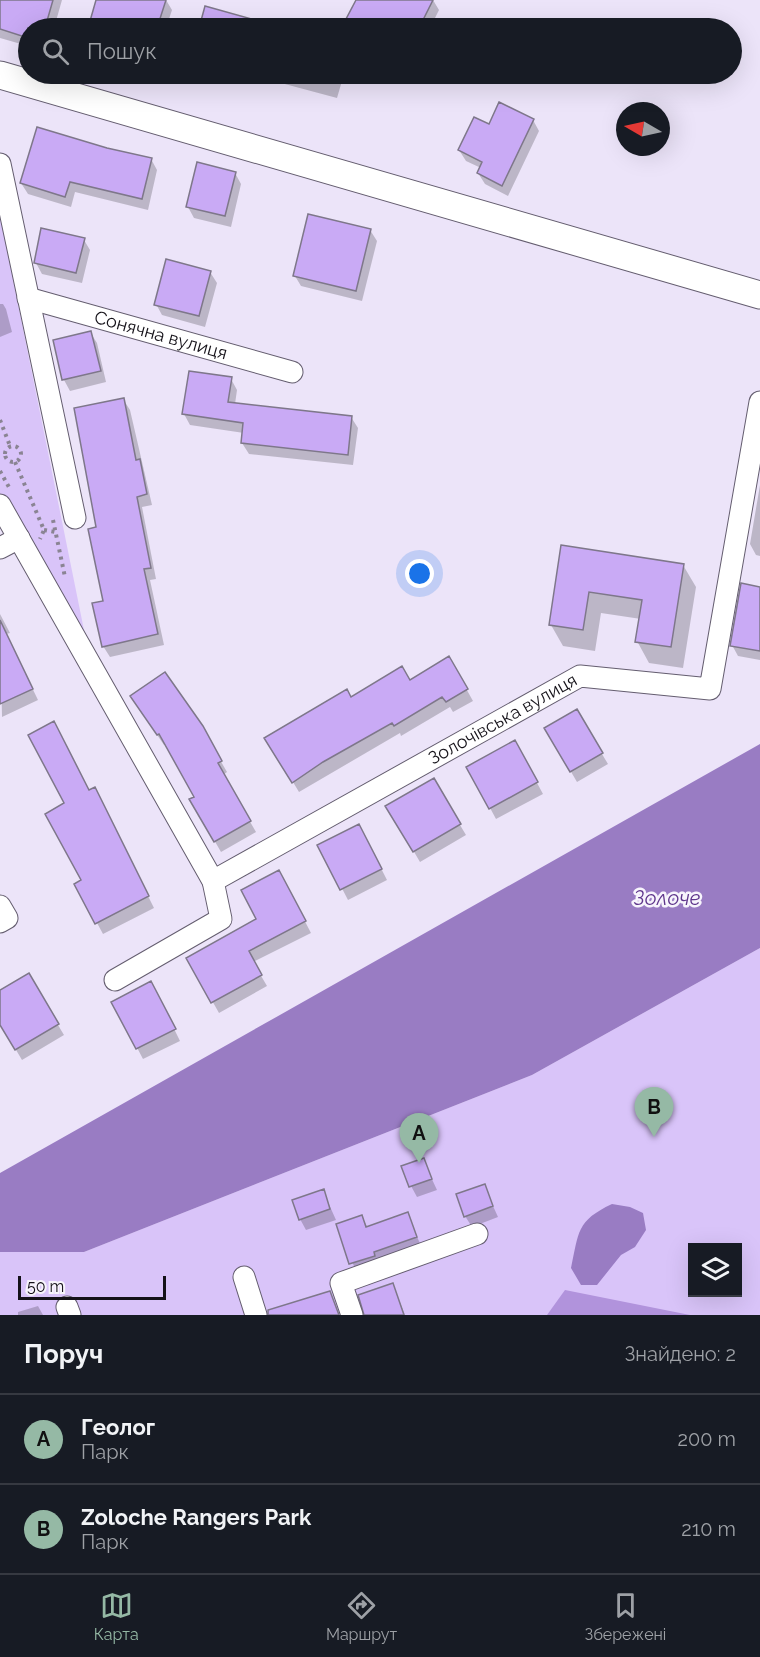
<!DOCTYPE html>
<html lang="uk">
<head>
<meta charset="utf-8">
<style>
	:root { --surface:#171b24; --page:#20242c; --text:#f1f3f6; --muted:#9ea1a6; --line:#363941; --accent:#95b9a5 }
	body { margin:0; font-family:Raleway,sans-serif; background:var(--page); color:var(--text) }
	.controls { position:absolute; right:18px; bottom:18px; display:grid; overflow:hidden; border-radius:0px; box-shadow:0 6px 24px #0002 }
	.controls button { width:54px; height:54px; display:grid; place-items:center; padding:0; border:0; border-bottom:2px solid var(--line); background:var(--surface); color:var(--text); font:30px sans-serif }
	.compass { position:absolute; left:616px; top:102px; width:54px; height:54px; border-radius:50%; background:var(--surface); box-shadow:0 6px 24px #0002; rotate:279deg }
	.scale { position:absolute; left:18px; bottom:15px; width:148px; box-sizing:border-box; padding-left:6px; border:3px solid #151219; border-top:0; font-size:16px; line-height:21px; white-space:nowrap; color:#151219; -webkit-text-stroke:4px #f7f4fc; paint-order:stroke }
	.you { position:absolute; left:420px; top:574px; width:21px; height:21px; margin:-15px; border:4px solid #fff; border-radius:50%; background:#1a73e8; box-shadow:0 0 0 9px #1a73e833 }
	.badge { display:grid; place-items:center; width:39px; height:39px; border-radius:50%; background:var(--accent); color:#111; font-size:20px; font-weight:700 }
	.pin { position:absolute; translate:-50% -50px; filter:drop-shadow(0 2px 3px #0008) }
	.pin::after { content:''; position:absolute; top:32px; width:21px; height:18px; background:inherit; clip-path:polygon(0 0,100% 0,50% 100%) }
	.list { margin:0; padding:0; list-style:none }
	h2 { display:flex; justify-content:space-between; align-items:center; height:78px; margin:0; padding:0 24px; font-size:26px }
	h2 small { font-size:20px; font-weight:400; color:var(--muted) }
	.list li { display:grid; grid-template-columns:39px 1fr auto; gap:18px; align-items:center; box-sizing:border-box; height:90px; padding:0 24px; border-top:2px solid var(--line) }
	.list b { display:block; font-size:22px; white-space:nowrap }
	.list p { margin:0; font-size:20px; white-space:nowrap; color:var(--muted) }
	.list em { font-size:20px; font-style:normal; color:var(--muted) }
	.icon { flex:none; width:33px; height:33px; fill:none; stroke:currentColor; stroke-width:2; stroke-linecap:round; stroke-linejoin:round }
	.map { position:relative; flex:none; width:760px; height:1315px; overflow:hidden }
	.search { position:absolute; background:var(--surface); box-shadow:0 6px 24px #0002; left:18px; right:18px; top:18px; height:66px; display:flex; align-items:center; gap:15px; box-sizing:border-box; padding:0 21px; border-radius:33px; color:var(--muted); font-size:22px }
	.sheet { height:258px; background:var(--surface) }
	nav { display:flex; justify-content:space-around; align-items:center; box-sizing:border-box; height:84px; border-top:2px solid var(--line); background:var(--surface); font-size:16px; color:var(--muted) }
	nav a { display:grid; justify-items:center; gap:3px }
	nav .on { color:var(--accent) }
	.map>svg:first-child { display:block }
	.green { fill:#d9c4f9; fill-rule:evenodd }
	.forest { fill:#b193dc }
	.water { fill:#997cc3 }
	.shadow { fill:#0003 }
	.building { fill:#c9aaf5; stroke:#7e778a; stroke-width:1.5 }
	.lines { fill:none; stroke-linecap:round; stroke-linejoin:round }
	.minor-casing { stroke:#645d6f; stroke-width:23 }
	.tertiary-casing { stroke:#645d6f; stroke-width:29 }
	.path { stroke:#8a8493; stroke-width:4; stroke-dasharray:3 4.5; stroke-linecap:butt }
	.minor { stroke:#fff; stroke-width:21 }
	.tertiary { stroke:#fff; stroke-width:27 }
	.labels { text-anchor:middle; stroke-width:5; stroke-linejoin:round; paint-order:stroke }
	.street-label { font-size:18px; fill:#151219; stroke:#f7f4fc }
	.water-label { font-size:20px; font-style:italic; fill:#5f368c; stroke:#f7f4fc }
</style>
</head>
<body>
<div class="map">
<svg width="760" height="1315" viewBox="0 0 760 1315">
	<rect width="100%" height="100%" fill="#ece4f9"/>
	<path class="green" d="M 0,215 L 86,640 L 0,507 Z
		M 760,948 L 760,1315 L 0,1315 L 0,1252 L 84,1252 L 532,1075 ZM 692,1248 L 738,1248 L 738,1292 L 692,1292 Z"/>
	<path class="forest" d="M 565,1290 L 690,1315 L 547,1315 Z"/>
	<path class="water" d="M 760,744 L 760,948 L 532,1075 L 84,1252 L 0,1252 L 0,1173 Z
		M 612,1204 L 630,1207 L 643,1213 L 646,1230 L 635,1247 L 621,1255 L 597,1285 L 581,1285 L 571,1268 C 579,1232 576,1221 612,1204 Z"/>
	<path class="shadow" d="M 0,0 L 62,0 L 54,28 L 28,28 L 28,46 L 0,38 Z
		M 98,0 L 166,0 L 172,10 L 166,28 L 89,28 Z
		M 357,0 L 433,0 L 439,10 L 430,28 L 351,28 L 347,21 Z
		M 206,8 L 254,21 L 258,28 L 200,28 Z
		M 220,74 L 249,74 L 247,81 Z
		M 275,74 L 344,74 L 337,98 L 281,83 Z
		M 533,120 L 539,131 L 508,196 L 485,184 L 478,173 L 481,168 L 466,161 L 459,150 L 490,126 Z
		M 107,150 L 151,159 L 157,170 L 148,210 L 75,192 L 71,207 L 28,194 L 21,183 Z
		M 235,173 L 241,184 L 231,227 L 194,218 L 188,207 Z
		M 370,230 L 377,241 L 362,301 L 301,286 L 295,276 Z
		M 84,240 L 90,250 L 82,283 L 42,274 L 36,263 Z
		M 210,272 L 217,283 L 205,327 L 162,315 L 156,304 Z
		M 0,304 L 3,304 L 6,309 L 12,332 L 0,337 Z
		M 90,332 L 97,343 L 106,382 L 70,391 L 64,380 L 55,341 Z
		M 231,379 L 237,390 L 235,404 L 351,417 L 358,428 L 353,465 L 249,454 L 242,443 L 244,433 L 190,425 L 184,414 Z
		M 123,399 L 130,410 L 152,505 L 142,507 L 156,579 L 150,580 L 164,645 L 110,657 L 103,646 L 105,602 L 98,528 Z
		M 760,485 L 760,556 L 756,555 L 750,544 Z
		M 563,547 L 683,565 L 696,587 L 683,668 L 649,663 L 637,641 L 641,619 L 601,613 L 595,651 L 563,646 L 551,625 Z
		M 760,588 L 760,660 L 738,656 L 732,645 Z
		M 0,614 L 10,633 L 6,634 L 38,700 L 2,717 Z
		M 449,658 L 473,701 L 453,712 L 450,707 L 401,736 L 400,733 L 299,792 L 267,739 L 351,699 L 409,682 Z
		M 138,707 L 201,727 L 227,772 L 223,775 L 256,832 L 221,852 L 191,800 L 196,797 L 166,744 L 164,745 Z
		M 576,711 L 608,764 L 577,782 L 546,729 Z
		M 515,742 L 543,794 L 496,819 L 468,767 Z
		M 433,780 L 466,835 L 420,862 L 387,806 Z
		M 89,792 L 100,800 L 154,908 L 103,934 L 76,884 L 83,881 Z
		M 365,837 L 387,880 L 348,900 L 320,846 Z
		M 285,883 L 311,933 L 253,962 L 267,986 L 219,1013 L 188,958 L 258,919 Z
		M 28,975 L 64,1035 L 22,1060 L 0,1023 L 0,992 Z
		M 157,994 L 180,1041 L 143,1059 L 113,1002 Z
		M 423,1160 L 437,1190 L 417,1197 L 411,1186 Z
		M 484,1186 L 498,1217 L 472,1227 L 465,1216 Z
		M 323,1191 L 336,1220 L 306,1230 L 300,1219 Z
		M 407,1214 L 422,1248 L 357,1274 L 338,1225 L 362,1217 L 368,1228 Z
		M 393,1285 L 405,1315 L 365,1315 L 360,1296 Z
		M 38,1306 L 43,1315 L 18,1315 L 18,1312 Z"/>
	<path class="building" d="M 0,0 L 53,0 L 45,28 L 28,28 L 28,38 L 0,29 Z
		M 96,0 L 166,0 L 157,28 L 88,28 Z
		M 356,0 L 433,0 L 419,28 L 360,28 L 345,21 Z
		M 205,6 L 269,24 L 268,28 L 199,28 Z
		M 499,102 L 534,119 L 502,186 L 477,173 L 482,162 L 458,150 L 474,117 L 489,124 Z
		M 37,127 L 107,148 L 152,158 L 142,199 L 70,182 L 65,197 L 20,183 Z
		M 197,162 L 236,172 L 225,216 L 186,207 Z
		M 308,214 L 371,229 L 356,291 L 293,276 Z
		M 41,228 L 85,238 L 76,273 L 34,263 Z
		M 166,259 L 211,271 L 199,316 L 154,305 Z
		M 91,331 L 101,371 L 62,380 L 53,340 Z
		M 189,371 L 232,377 L 228,402 L 352,416 L 348,455 L 241,443 L 243,423 L 182,414 Z
		M 124,398 L 136,460 L 140,459 L 147,494 L 137,497 L 151,568 L 144,569 L 158,634 L 102,647 L 92,603 L 103,601 L 88,529 L 96,527 L 74,408 Z
		M 561,545 L 684,564 L 671,647 L 635,642 L 642,600 L 589,592 L 583,630 L 549,625 Z
		M 741,583 L 760,587 L 760,651 L 730,646 Z
		M 0,620 L 33,689 L 0,704 Z
		M 449,656 L 468,689 L 446,702 L 442,697 L 394,726 L 392,723 L 323,762 L 292,783 L 264,738 L 347,689 L 351,697 L 402,666 L 410,680 Z
		M 165,672 L 203,726 L 222,761 L 218,763 L 251,821 L 214,842 L 189,799 L 194,797 L 159,734 L 157,735 L 130,696 Z
		M 577,709 L 603,753 L 570,772 L 544,728 Z
		M 54,721 L 89,790 L 95,787 L 149,896 L 95,924 L 74,884 L 81,880 L 45,814 L 64,803 L 28,735 Z
		M 515,740 L 538,782 L 489,809 L 466,767 Z
		M 434,778 L 461,824 L 413,852 L 385,806 Z
		M 359,824 L 382,869 L 340,890 L 317,845 Z
		M 279,870 L 306,921 L 249,951 L 262,975 L 211,1003 L 186,958 L 256,919 L 241,890 Z
		M 29,973 L 59,1024 L 15,1050 L 0,1025 L 0,990 Z
		M 151,981 L 176,1029 L 136,1049 L 111,1002 Z
		M 424,1158 L 432,1179 L 409,1187 L 401,1166 Z
		M 485,1184 L 493,1206 L 464,1217 L 456,1194 Z
		M 324,1189 L 330,1209 L 299,1220 L 292,1200 Z
		M 408,1212 L 417,1237 L 374,1252 L 375,1256 L 349,1264 L 336,1224 L 362,1215 L 366,1227 Z
		M 393,1283 L 404,1315 L 364,1315 L 358,1295 Z
		M 330,1291 L 339,1315 L 268,1315 L 268,1310 Z"/>
	<g class="lines">
		<defs>
			<g id="minor">
				<path d="M 0,164 L 75,518"/>
				<path id="s1" d="M 28,298 L 292,372"/>
				<path id="s2" d="M 0,505 L 213,881 L 580,676 L 710,689 L 760,402"/>
				<path d="M 0,548 L 19,538"/>
				<path d="M 0,906 L 7,918 L 0,922"/>
				<path d="M 115,980 L 221,919 L 213,881"/>
				<path d="M 244,1277 L 256,1315"/>
				<path d="M 67,1307 L 70,1315"/>
				<path d="M 352,1315 L 341,1283 L 477,1234"/>
			</g>
			<path id="tertiary" d="M 0,75 L 760,295"/>
		</defs>
		<use href="#minor" class="minor-casing"/>
		<use href="#tertiary" class="tertiary-casing"/>
		<path class="path" d="M 0,420 L 10,446
			M5 454a8 8 0 1 1 16 0a8 8 0 1 1-16 0Z
			M 15,462 L 44,530 L 40,539
			M 0,471 L 10,489
			M 53,520 L 65,577
			M 44,530 L 55,532"/>
		<use href="#minor" class="minor"/>
		<use href="#tertiary" class="tertiary"/>
	</g>
	<g class="labels">
		<g class="street-label">
			<text dy="6" stroke="none"><textPath href="#s1" startOffset="138">Сонячна вулиця</textPath></text>
			<text dy="6" stroke="none"><textPath href="#s2" startOffset="764">Золочівська вулиця</textPath></text>
		</g>
		<g class="water-label">
			<text x="667" y="905">Золоче</text>
		</g>
	</g>
</svg>
<div class="controls">
<button><svg class="icon" aria-label="layers" viewBox="0 0 24 24"><path d="M12 4l9 5-9 5-9-5zM3 14l9 5 9-5"/></svg></button>
</div>
<svg class="compass" viewBox="-18 -18 36 36"><path d="M0-13l5 13h-10z" fill="#e53935"/><path d="M0 13l5-13h-10z" fill="#9ea1a6"/></svg>
<div class="scale">50 m</div>
<div class="you"></div>
<div class="pin badge" style="left:419px;top:1163px">A</div>
<div class="pin badge" style="left:654px;top:1137px">B</div>
<div class="search"><svg class="icon" aria-label="search" viewBox="0 0 24 24"><circle cx="10" cy="10" r="6"/><path d="M15 15l6 6"/></svg>Пошук</div>
</div>
<section class="sheet">
<h2>Поруч<small>Знайдено: 2</small></h2>
<ul class="list">
<li><span class="badge">A</span><div><b>Геолог</b><p>Парк</p></div><em>200 m</em></li>
<li><span class="badge">B</span><div><b>Zoloche Rangers Park</b><p>Парк</p></div><em>210 m</em></li>
</ul>
</section>
<nav>
<a class="on"><svg class="icon" aria-label="map" viewBox="0 0 24 24"><path d="M3 6l6-2 6 2 6-2v14l-6 2-6-2-6 2zM9 4v14M15 6v14"/></svg>Карта</a>
<a><svg class="icon" aria-label="directions" viewBox="0 0 24 24"><path d="M12 3l9 9-9 9-9-9zM9 14v-3h6M13 9l2 2-2 2"/></svg>Маршрут</a>
<a><svg class="icon" aria-label="saved" viewBox="0 0 24 24"><path d="M7 4h10v16l-5-4-5 4z"/></svg>Збережені</a>
</nav>
</body>
</html>
